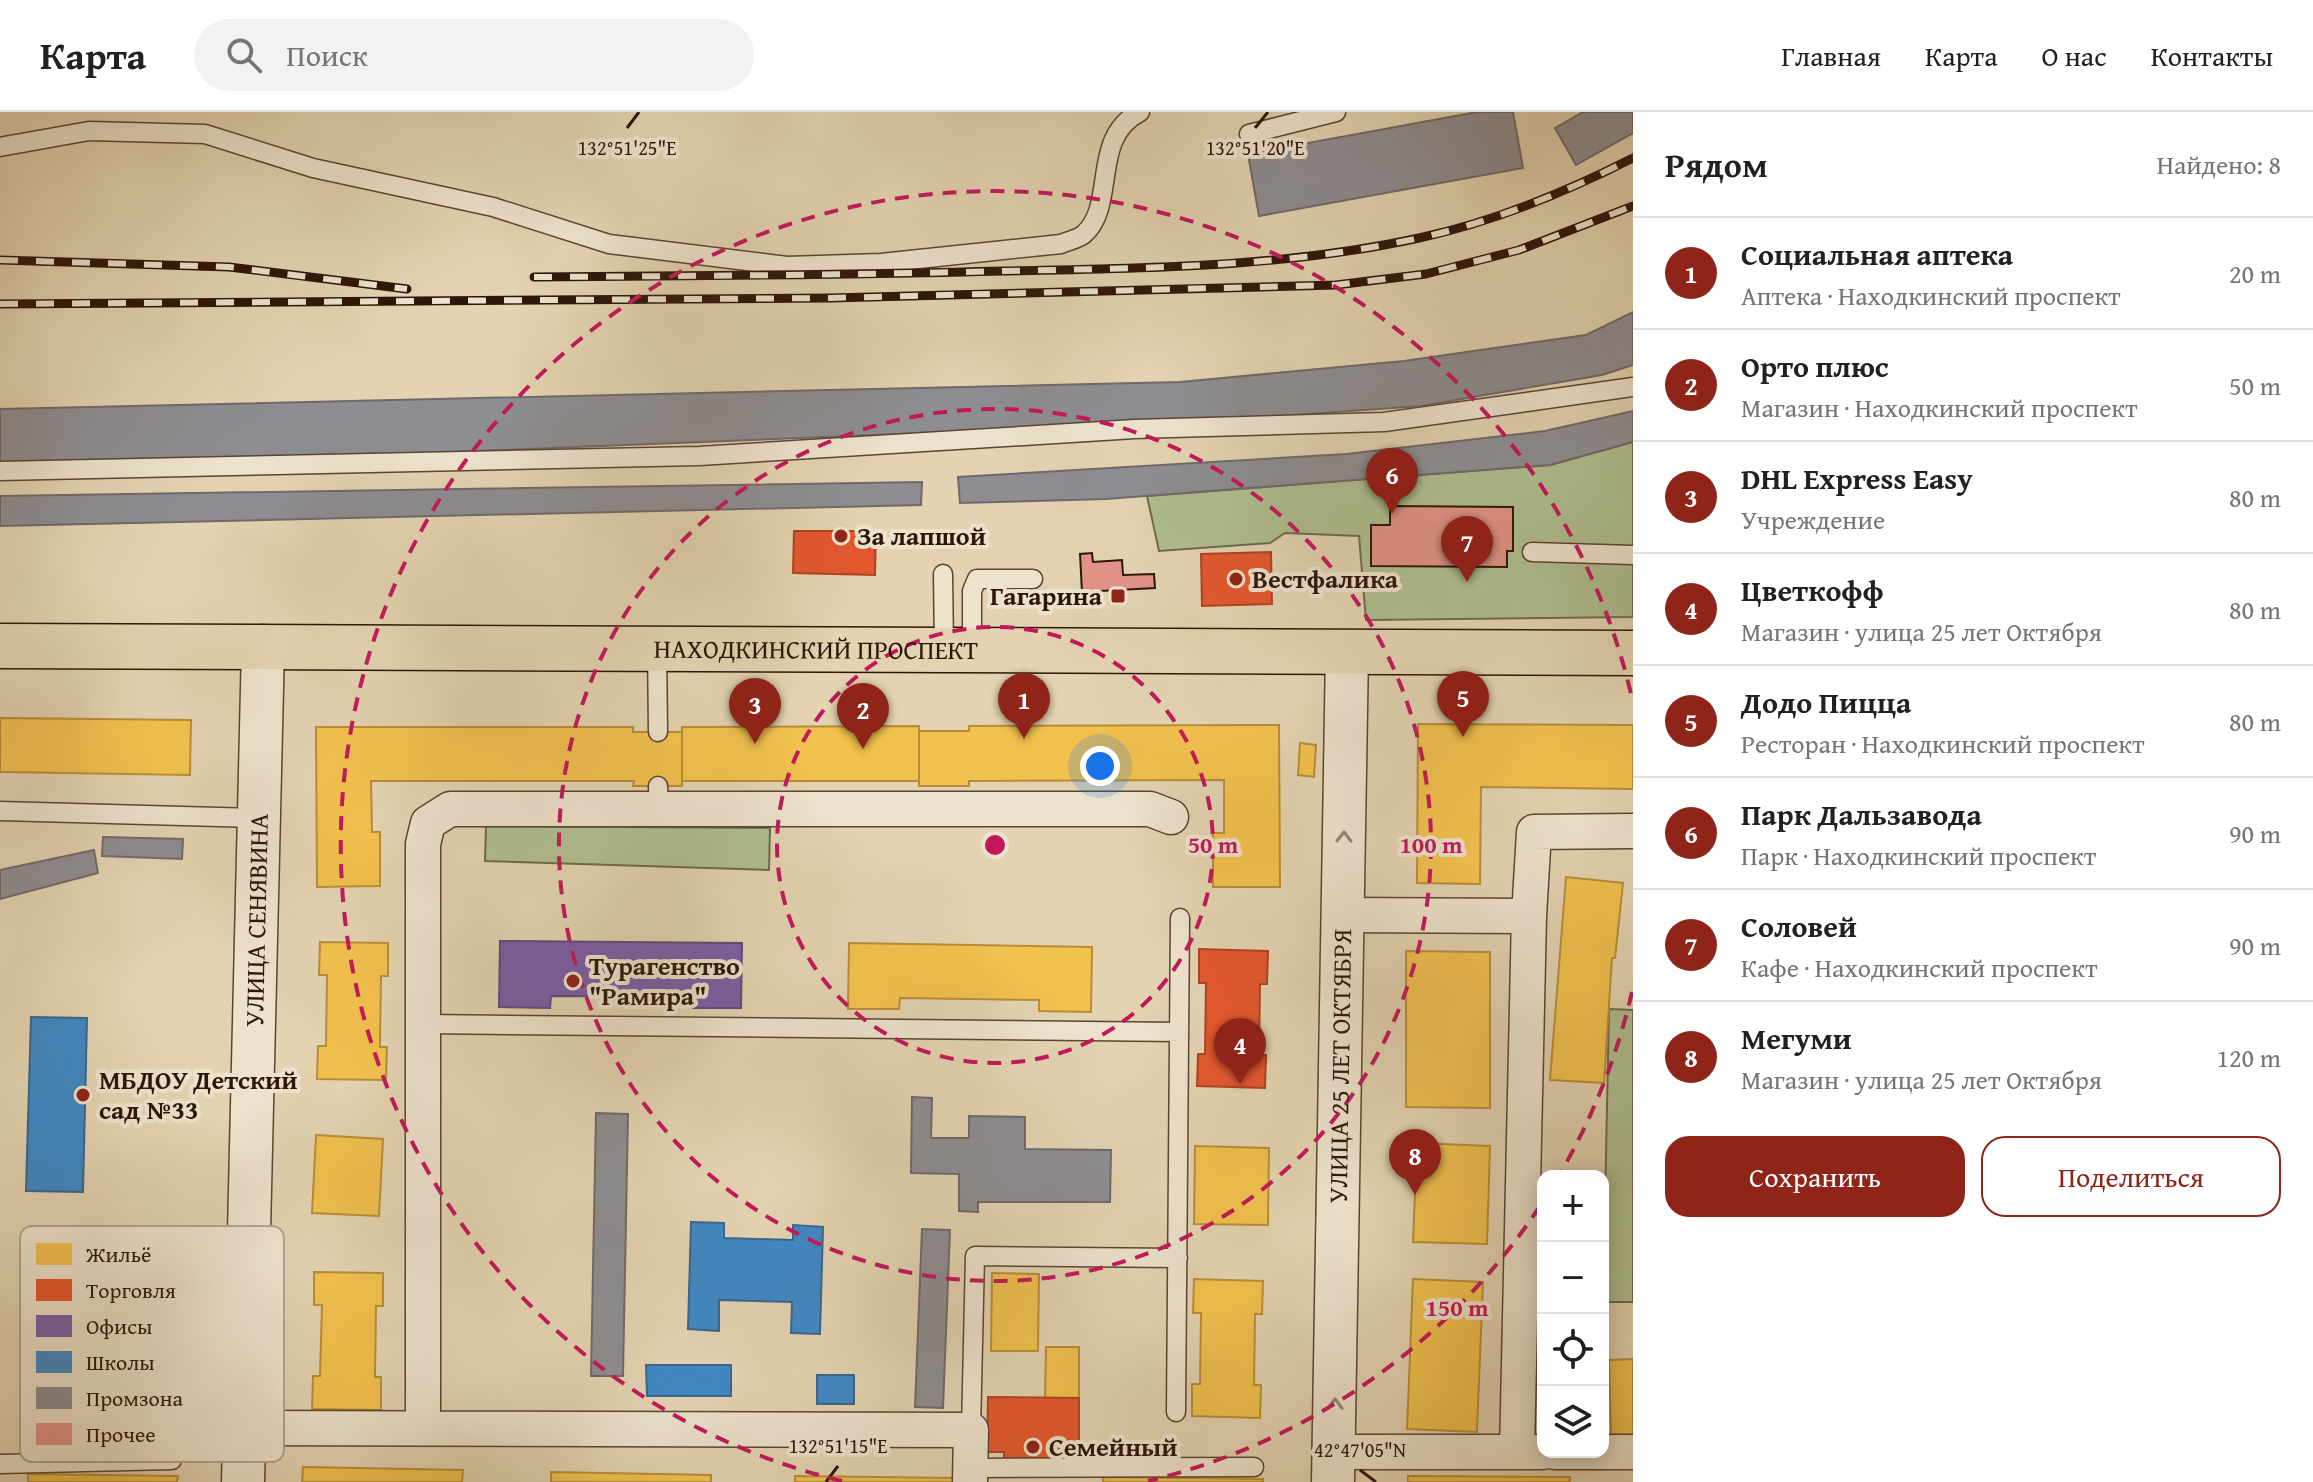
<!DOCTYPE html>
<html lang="ru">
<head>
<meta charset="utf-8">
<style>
	:root { --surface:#fff; --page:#f2f2f2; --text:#202124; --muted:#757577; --line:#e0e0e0; --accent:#8f2418 }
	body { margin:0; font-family:"Gentium Book Plus",serif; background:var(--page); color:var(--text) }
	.controls { position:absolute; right:24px; bottom:24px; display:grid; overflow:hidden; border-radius:16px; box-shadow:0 4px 20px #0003 }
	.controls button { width:72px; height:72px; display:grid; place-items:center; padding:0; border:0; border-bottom:2px solid var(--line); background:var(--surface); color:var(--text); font:40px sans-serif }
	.you { position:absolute; left:1100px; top:654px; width:28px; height:28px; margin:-20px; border:6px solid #fff; border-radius:50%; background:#1a73e8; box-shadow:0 0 0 12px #1a73e833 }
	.badge { display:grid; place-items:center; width:52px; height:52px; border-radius:50%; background:var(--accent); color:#fff; font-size:26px; font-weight:700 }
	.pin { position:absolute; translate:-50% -66px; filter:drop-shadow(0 2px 4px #0008) }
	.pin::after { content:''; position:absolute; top:42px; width:28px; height:24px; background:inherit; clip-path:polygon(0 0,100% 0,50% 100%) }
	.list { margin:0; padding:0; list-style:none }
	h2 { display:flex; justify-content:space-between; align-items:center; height:104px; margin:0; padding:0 32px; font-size:34px }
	h2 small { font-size:26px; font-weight:400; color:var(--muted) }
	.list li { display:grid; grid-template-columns:52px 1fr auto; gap:24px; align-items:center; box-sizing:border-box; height:112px; padding:0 32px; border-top:2px solid var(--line) }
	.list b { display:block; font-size:30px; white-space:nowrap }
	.list p { margin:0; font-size:26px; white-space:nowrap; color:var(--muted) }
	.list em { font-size:26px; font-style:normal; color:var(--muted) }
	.actions { display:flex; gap:16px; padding:24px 32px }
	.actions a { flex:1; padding:18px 0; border:2px solid var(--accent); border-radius:24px; text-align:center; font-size:28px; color:var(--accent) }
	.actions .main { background:var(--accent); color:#fff }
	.icon { flex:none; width:44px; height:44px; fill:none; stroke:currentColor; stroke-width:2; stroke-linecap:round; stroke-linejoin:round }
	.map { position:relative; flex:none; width:1633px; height:1370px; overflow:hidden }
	header { display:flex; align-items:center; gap:48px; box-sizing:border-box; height:112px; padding:0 40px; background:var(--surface); border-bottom:2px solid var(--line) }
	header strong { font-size:38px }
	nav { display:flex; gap:44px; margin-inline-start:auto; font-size:28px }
	.search { width:560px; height:72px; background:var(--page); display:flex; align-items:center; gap:20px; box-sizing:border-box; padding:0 28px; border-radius:44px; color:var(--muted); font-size:30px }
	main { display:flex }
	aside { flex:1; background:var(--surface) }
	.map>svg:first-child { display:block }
	.green { fill:#aebe8f; stroke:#6e6a4c; stroke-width:2 }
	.homes { fill:#f2c14e; stroke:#b88d39; stroke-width:2 }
	.shops { fill:#e4572e; stroke:#ae4323; stroke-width:2 }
	.offices { fill:#7b5ea7; stroke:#644878; stroke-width:2 }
	.schools { fill:#3f88c5; stroke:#3a668d; stroke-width:2 }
	.industry { fill:#8d8d92; stroke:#716969; stroke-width:2 }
	.building { fill:#e09286; stroke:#2f1509; stroke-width:2 }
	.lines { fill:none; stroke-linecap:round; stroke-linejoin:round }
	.service-casing { stroke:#5c4433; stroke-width:21 }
	.minor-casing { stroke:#5c4433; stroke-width:37 }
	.tertiary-casing { stroke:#5c4433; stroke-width:45 }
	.primary-casing { stroke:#2f1509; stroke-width:47 }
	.service { stroke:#ede2cc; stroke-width:18 }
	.minor { stroke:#ede2cc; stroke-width:34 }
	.tertiary { stroke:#ede2cc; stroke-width:42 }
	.primary { stroke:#e3d3b1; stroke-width:44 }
	.rail-casing { stroke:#2f1509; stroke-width:9 }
	.rail { stroke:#ede2cc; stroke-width:6; stroke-dasharray:18; stroke-linecap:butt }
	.oneway { stroke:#988674 }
	.ticks { fill:none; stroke:#2f1509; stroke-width:3 }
	.ring { fill:none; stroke:#c2185b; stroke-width:4; stroke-dasharray:14 10 }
	.poi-dot { fill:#8f2418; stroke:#ede2cc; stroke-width:3 }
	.labels { text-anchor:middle; stroke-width:8; stroke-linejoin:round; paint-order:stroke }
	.poi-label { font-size:26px; font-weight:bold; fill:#2f1509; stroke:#ede2cc; text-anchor:start }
	.street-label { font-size:26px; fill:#2f1509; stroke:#ede2cc }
	.key { fill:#ede2cc; stroke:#b4a492; stroke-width:2 }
	.key-label { font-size:22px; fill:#2f1509 }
	.ticks-label { font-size:20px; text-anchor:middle; fill:#2f1509; stroke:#ede2cc; stroke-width:8; stroke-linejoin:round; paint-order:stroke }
	.centre { fill:#c2185b; stroke:#ede2cc; stroke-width:4 }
	.ring-label { font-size:24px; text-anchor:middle; font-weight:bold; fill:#c2185b; stroke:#ede2cc; stroke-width:8; stroke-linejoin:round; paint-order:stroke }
</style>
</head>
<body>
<header>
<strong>Карта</strong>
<div class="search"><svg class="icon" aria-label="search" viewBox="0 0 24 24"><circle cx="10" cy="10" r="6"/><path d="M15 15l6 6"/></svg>Поиск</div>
<nav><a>Главная</a><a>Карта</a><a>О нас</a><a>Контакты</a></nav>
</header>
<main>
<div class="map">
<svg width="1633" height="1370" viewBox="0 0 1633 1370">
	<rect width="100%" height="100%" fill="#e3d3b1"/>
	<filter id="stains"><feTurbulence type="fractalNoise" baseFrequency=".0025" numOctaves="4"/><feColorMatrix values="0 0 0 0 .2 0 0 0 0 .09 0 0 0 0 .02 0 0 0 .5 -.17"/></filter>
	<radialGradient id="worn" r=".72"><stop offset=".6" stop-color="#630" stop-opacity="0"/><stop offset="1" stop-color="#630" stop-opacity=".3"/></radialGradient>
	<path class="green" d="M 1633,330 L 1633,505 L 1366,508 L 1359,424 L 1285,421 L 1270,431 L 1159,439 L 1147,384 L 1550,353 Z
		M 486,714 L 770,716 L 769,758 L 485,749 Z
		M 1609,897 L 1633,898 L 1633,1190 L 1603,1190 Z"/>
	<path class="homes" d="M 0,606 L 191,608 L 190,663 L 0,660 Z
		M 1418,612 L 1633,613 L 1633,677 L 1481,675 L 1480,772 L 1417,771 Z
		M 1279,613 L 1280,775 L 1213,775 L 1213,721 L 1224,721 L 1224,668 L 969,669 L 969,674 L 919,674 L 919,619 L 969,619 L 969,614 Z
		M 919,614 L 919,669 L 682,669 L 682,615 Z
		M 316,615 L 633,615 L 633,620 L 682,620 L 682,674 L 633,674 L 634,669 L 371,669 L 372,720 L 380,720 L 380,774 L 317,775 Z
		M 1300,631 L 1316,633 L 1314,665 L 1298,663 Z
		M 1566,765 L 1623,771 L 1615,846 L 1612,846 L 1604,971 L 1550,968 Z
		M 320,830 L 388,831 L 388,864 L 381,864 L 380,935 L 387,935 L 386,968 L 317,967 L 318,934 L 326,934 L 327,863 L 319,863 Z
		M 849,831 L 1092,835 L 1091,900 L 1039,899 L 1039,888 L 900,886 L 899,897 L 848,897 Z
		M 1406,839 L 1490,840 L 1490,996 L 1406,995 Z
		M 316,1023 L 383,1027 L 379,1104 L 312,1101 Z
		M 1417,1031 L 1490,1034 L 1487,1132 L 1413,1130 Z
		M 1195,1034 L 1269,1036 L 1268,1113 L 1194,1112 Z
		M 314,1160 L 383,1161 L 383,1194 L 376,1194 L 375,1265 L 381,1265 L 381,1298 L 312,1297 L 313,1264 L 320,1264 L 322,1193 L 314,1193 Z
		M 992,1161 L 1039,1162 L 1038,1239 L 991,1239 Z
		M 1194,1167 L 1263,1169 L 1262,1202 L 1255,1202 L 1254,1273 L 1261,1273 L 1260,1306 L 1192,1304 L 1192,1272 L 1200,1272 L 1201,1201 L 1193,1201 Z
		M 1413,1167 L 1483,1170 L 1477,1320 L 1407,1317 Z
		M 1046,1235 L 1079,1235 L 1079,1286 L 1045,1286 Z
		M 1633,1247 L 1633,1323 L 1611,1323 L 1609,1248 Z
		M 303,1355 L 463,1358 L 462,1370 L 302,1370 Z
		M 551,1360 L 711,1363 L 711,1370 L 551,1370 Z
		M 28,1362 L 178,1364 L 177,1370 L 28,1370 Z
		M 795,1364 L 956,1366 L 956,1370 L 795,1370 Z
		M 1408,1364 L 1570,1365 L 1570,1370 L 1408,1370 Z
		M 1103,1365 L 1263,1367 L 1263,1370 L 1103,1370 Z"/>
	<path class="shops" d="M 794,419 L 876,419 L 875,463 L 793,461 Z
		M 1271,440 L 1272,492 L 1202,494 L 1201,442 Z
		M 1199,837 L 1268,839 L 1267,872 L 1260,872 L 1259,943 L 1266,943 L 1265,976 L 1197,974 L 1198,942 L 1205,942 L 1206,871 L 1199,871 Z
		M 988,1285 L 1079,1286 L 1079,1341 L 1062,1341 L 1062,1350 L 1004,1349 L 1004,1340 L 987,1340 Z"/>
	<path class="offices" d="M 500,829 L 742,831 L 741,896 L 689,896 L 689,885 L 551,884 L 550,896 L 499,895 Z"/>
	<path class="schools" d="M 31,905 L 87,906 L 83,1080 L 26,1079 Z
		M 691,1110 L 724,1111 L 724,1126 L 793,1128 L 793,1113 L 823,1115 L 820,1222 L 791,1221 L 792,1190 L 719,1188 L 719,1219 L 688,1217 Z
		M 646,1253 L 731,1253 L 731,1284 L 647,1284 Z
		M 817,1263 L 854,1263 L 854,1292 L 817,1292 Z"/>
	<path class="industry" d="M 1477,0 L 1513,0 L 1523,56 L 1259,104 L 1248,42 Z
		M 1583,0 L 1633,0 L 1633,21 L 1576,53 L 1555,16 Z
		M 1633,200 L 1633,253 L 1602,263 L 1421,294 L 1198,310 L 403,342 L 0,352 L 0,297 L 1180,270 L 1404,249 L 1586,223 Z
		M 1633,299 L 1633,330 L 1550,353 L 1106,387 L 960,391 L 958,365 L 1346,342 L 1545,319 Z
		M 922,370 L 921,393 L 0,414 L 0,384 Z
		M 103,725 L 183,727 L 182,747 L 102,744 Z
		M 94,738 L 98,761 L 0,787 L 0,758 Z
		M 912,985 L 932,986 L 931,1026 L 969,1026 L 969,1004 L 1025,1005 L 1025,1037 L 1111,1038 L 1110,1090 L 978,1090 L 978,1100 L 959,1099 L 959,1062 L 911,1061 Z
		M 596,1001 L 628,1002 L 623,1264 L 591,1264 Z
		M 922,1117 L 950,1118 L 943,1296 L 915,1295 Z"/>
	<path class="building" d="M 1390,394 L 1513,395 L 1513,439 L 1507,439 L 1507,455 L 1371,454 L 1371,413 L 1390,413 Z
		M 1092,441 L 1093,450 L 1122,448 L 1123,463 L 1154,462 L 1155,476 L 1082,480 L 1080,442 Z"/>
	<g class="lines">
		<defs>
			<path id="service" d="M 1249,22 L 1336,0
				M 0,35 L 89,19 L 205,22 L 313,56 L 493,95 L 609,132 L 787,154 L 881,151 L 1061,132 C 1067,129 1079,127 1084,122 C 1117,93 1090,25 1140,0
				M 0,359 L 699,344 L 1135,317 L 1384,310 L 1633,275
				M 1532,440 L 1633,443
				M 943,462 L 944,536
				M 657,536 L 658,620
				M 972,536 L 972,479 L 977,467 L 1033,467
				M 658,674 L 659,699
				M 0,699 L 259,706
				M 425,912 L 1179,920
				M 1176,1300 L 1180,806
				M 971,1318 L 975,1144 L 1178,1146
				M 0,1352 L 172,1348
				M 970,1356 L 1254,1355"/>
			<path id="minor" d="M 1343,803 L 1529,804 L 1534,720 L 1633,719
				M 244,1316 L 971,1318 L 970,1370
				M 423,1316 L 423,732 L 428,711 L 450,697 L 1150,697 L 1171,705
				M 1334,1340 L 1543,1340
				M 1517,1340 L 1529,804
				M 1555,1340 L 1633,1340"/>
			<g id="tertiary">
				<path id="s1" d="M 243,1370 L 263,534"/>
				<path id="s2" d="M 1333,1370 L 1347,540"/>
			</g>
			<g id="primary">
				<path id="s3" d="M 0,534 L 1633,541"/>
			</g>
		</defs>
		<use href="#service" class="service-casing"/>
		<use href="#minor" class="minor-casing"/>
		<use href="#tertiary" class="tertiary-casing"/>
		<use href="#primary" class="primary-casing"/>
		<use href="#service" class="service"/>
		<use href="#minor" class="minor"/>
		<use href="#tertiary" class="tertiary"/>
		<use href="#primary" class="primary"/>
		<defs>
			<path id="rail" d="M 0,148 L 229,155 L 407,177
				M 534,165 C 691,164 848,163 1004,159 C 1143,156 1282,156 1419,126 C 1493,110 1566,80 1633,46
				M 0,192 L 831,186 L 1336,173 L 1426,162 L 1519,138 L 1633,94"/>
		</defs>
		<use href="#rail" class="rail-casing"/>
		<use href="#rail" class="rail"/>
	</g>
	<defs><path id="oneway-chevron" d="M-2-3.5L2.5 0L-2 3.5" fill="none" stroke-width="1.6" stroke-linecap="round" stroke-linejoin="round" transform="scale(2)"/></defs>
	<g class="oneway">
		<use href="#oneway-chevron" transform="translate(1344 725) rotate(-89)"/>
		<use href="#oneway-chevron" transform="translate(1335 1292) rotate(-89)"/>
	</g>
	<path class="ticks" d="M 627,16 L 639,0M 1255,16 L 1268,0M 1360,1358 L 1376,1370M 826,1370 L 838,1354"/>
	<g class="ring">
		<circle cx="995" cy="733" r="218"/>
		<circle cx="995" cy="733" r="436"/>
		<path d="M1632 880A654 654 0 0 1 1561 1060M1540 1094A654 654 0 0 1 1148 1369M842 1369A654 654 0 1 1 1632 586"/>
	</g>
	<g class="poi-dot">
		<circle cx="841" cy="424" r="8"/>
		<circle cx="1236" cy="467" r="8"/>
		<rect x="1110" y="476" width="16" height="16" rx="4"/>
		<circle cx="573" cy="869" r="8"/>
		<circle cx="83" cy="983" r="8"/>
		<circle cx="1033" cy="1335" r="8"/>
	</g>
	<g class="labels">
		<g class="poi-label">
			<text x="857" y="433">За лапшой</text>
			<text x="1252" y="476">Вестфалика</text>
			<text x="1102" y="493" text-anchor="end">Гагарина</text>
			<text x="589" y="863">Турагенство<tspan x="589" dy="30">"Рамира"</tspan></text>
			<text x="99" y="977">МБДОУ Детский<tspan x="99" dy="30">сад №33</tspan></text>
			<text x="1049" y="1344">Семейный</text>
		</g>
		<g class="street-label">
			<text dy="9" stroke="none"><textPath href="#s3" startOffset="816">НАХОДКИНСКИЙ ПРОСПЕКТ</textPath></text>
			<text dy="9" stroke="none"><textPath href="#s1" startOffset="562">УЛИЦА СЕНЯВИНА</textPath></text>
			<text dy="9" stroke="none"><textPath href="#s2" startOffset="416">УЛИЦА 25 ЛЕТ ОКТЯБРЯ</textPath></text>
		</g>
	</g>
	<rect x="20" y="1114" width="264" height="236" rx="12" class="key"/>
	<rect x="36" y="1131" width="36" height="22" fill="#f2c14e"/>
	<rect x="36" y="1167" width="36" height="22" fill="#e4572e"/>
	<rect x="36" y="1203" width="36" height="22" fill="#7b5ea7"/>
	<rect x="36" y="1239" width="36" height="22" fill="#3f88c5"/>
	<rect x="36" y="1275" width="36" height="22" fill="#8d8d92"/>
	<rect x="36" y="1311" width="36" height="22" fill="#e09286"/>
	<g class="key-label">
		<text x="86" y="1150">Жильё</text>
		<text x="86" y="1186">Торговля</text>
		<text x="86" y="1222">Офисы</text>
		<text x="86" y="1258">Школы</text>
		<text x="86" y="1294">Промзона</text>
		<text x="86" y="1330">Прочее</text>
	</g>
	<g class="ticks-label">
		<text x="627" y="43">132°51'25"E</text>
		<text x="1255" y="43">132°51'20"E</text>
		<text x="838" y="1341">132°51'15"E</text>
		<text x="1360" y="1345">42°47'05"N</text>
	</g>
	<circle cx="995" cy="733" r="12" class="centre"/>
	<g class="ring-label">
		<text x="1213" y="741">50 m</text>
		<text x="1431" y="741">100 m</text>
		<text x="1457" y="1204">150 m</text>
	</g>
	<rect width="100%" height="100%" filter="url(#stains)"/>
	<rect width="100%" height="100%" fill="url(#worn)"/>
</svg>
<div class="controls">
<button>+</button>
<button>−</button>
<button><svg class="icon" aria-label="locate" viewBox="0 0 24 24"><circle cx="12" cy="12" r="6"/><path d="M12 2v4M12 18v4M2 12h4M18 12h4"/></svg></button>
<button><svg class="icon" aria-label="layers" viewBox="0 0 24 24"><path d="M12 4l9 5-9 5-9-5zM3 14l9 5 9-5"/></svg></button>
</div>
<div class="you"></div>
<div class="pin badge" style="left:1024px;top:627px">1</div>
<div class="pin badge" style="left:863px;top:637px">2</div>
<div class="pin badge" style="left:755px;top:632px">3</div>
<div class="pin badge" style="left:1240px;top:972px">4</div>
<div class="pin badge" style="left:1463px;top:625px">5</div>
<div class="pin badge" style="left:1392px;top:402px">6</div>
<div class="pin badge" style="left:1467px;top:470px">7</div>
<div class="pin badge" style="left:1415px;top:1083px">8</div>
</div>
<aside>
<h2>Рядом<small>Найдено: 8</small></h2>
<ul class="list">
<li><span class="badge">1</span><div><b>Социальная аптека</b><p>Аптека · Находкинский проспект</p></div><em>20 m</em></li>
<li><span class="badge">2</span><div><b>Орто плюс</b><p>Магазин · Находкинский проспект</p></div><em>50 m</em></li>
<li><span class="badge">3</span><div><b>DHL Express Easy</b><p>Учреждение</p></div><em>80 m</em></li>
<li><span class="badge">4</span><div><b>Цветкофф</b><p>Магазин · улица 25 лет Октября</p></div><em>80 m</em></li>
<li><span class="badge">5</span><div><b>Додо Пицца</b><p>Ресторан · Находкинский проспект</p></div><em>80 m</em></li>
<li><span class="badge">6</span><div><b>Парк Дальзавода</b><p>Парк · Находкинский проспект</p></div><em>90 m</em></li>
<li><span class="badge">7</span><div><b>Соловей</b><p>Кафе · Находкинский проспект</p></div><em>90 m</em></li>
<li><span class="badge">8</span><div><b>Мегуми</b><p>Магазин · улица 25 лет Октября</p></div><em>120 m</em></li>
</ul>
<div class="actions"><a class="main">Сохранить</a><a>Поделиться</a></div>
</aside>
</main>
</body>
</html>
